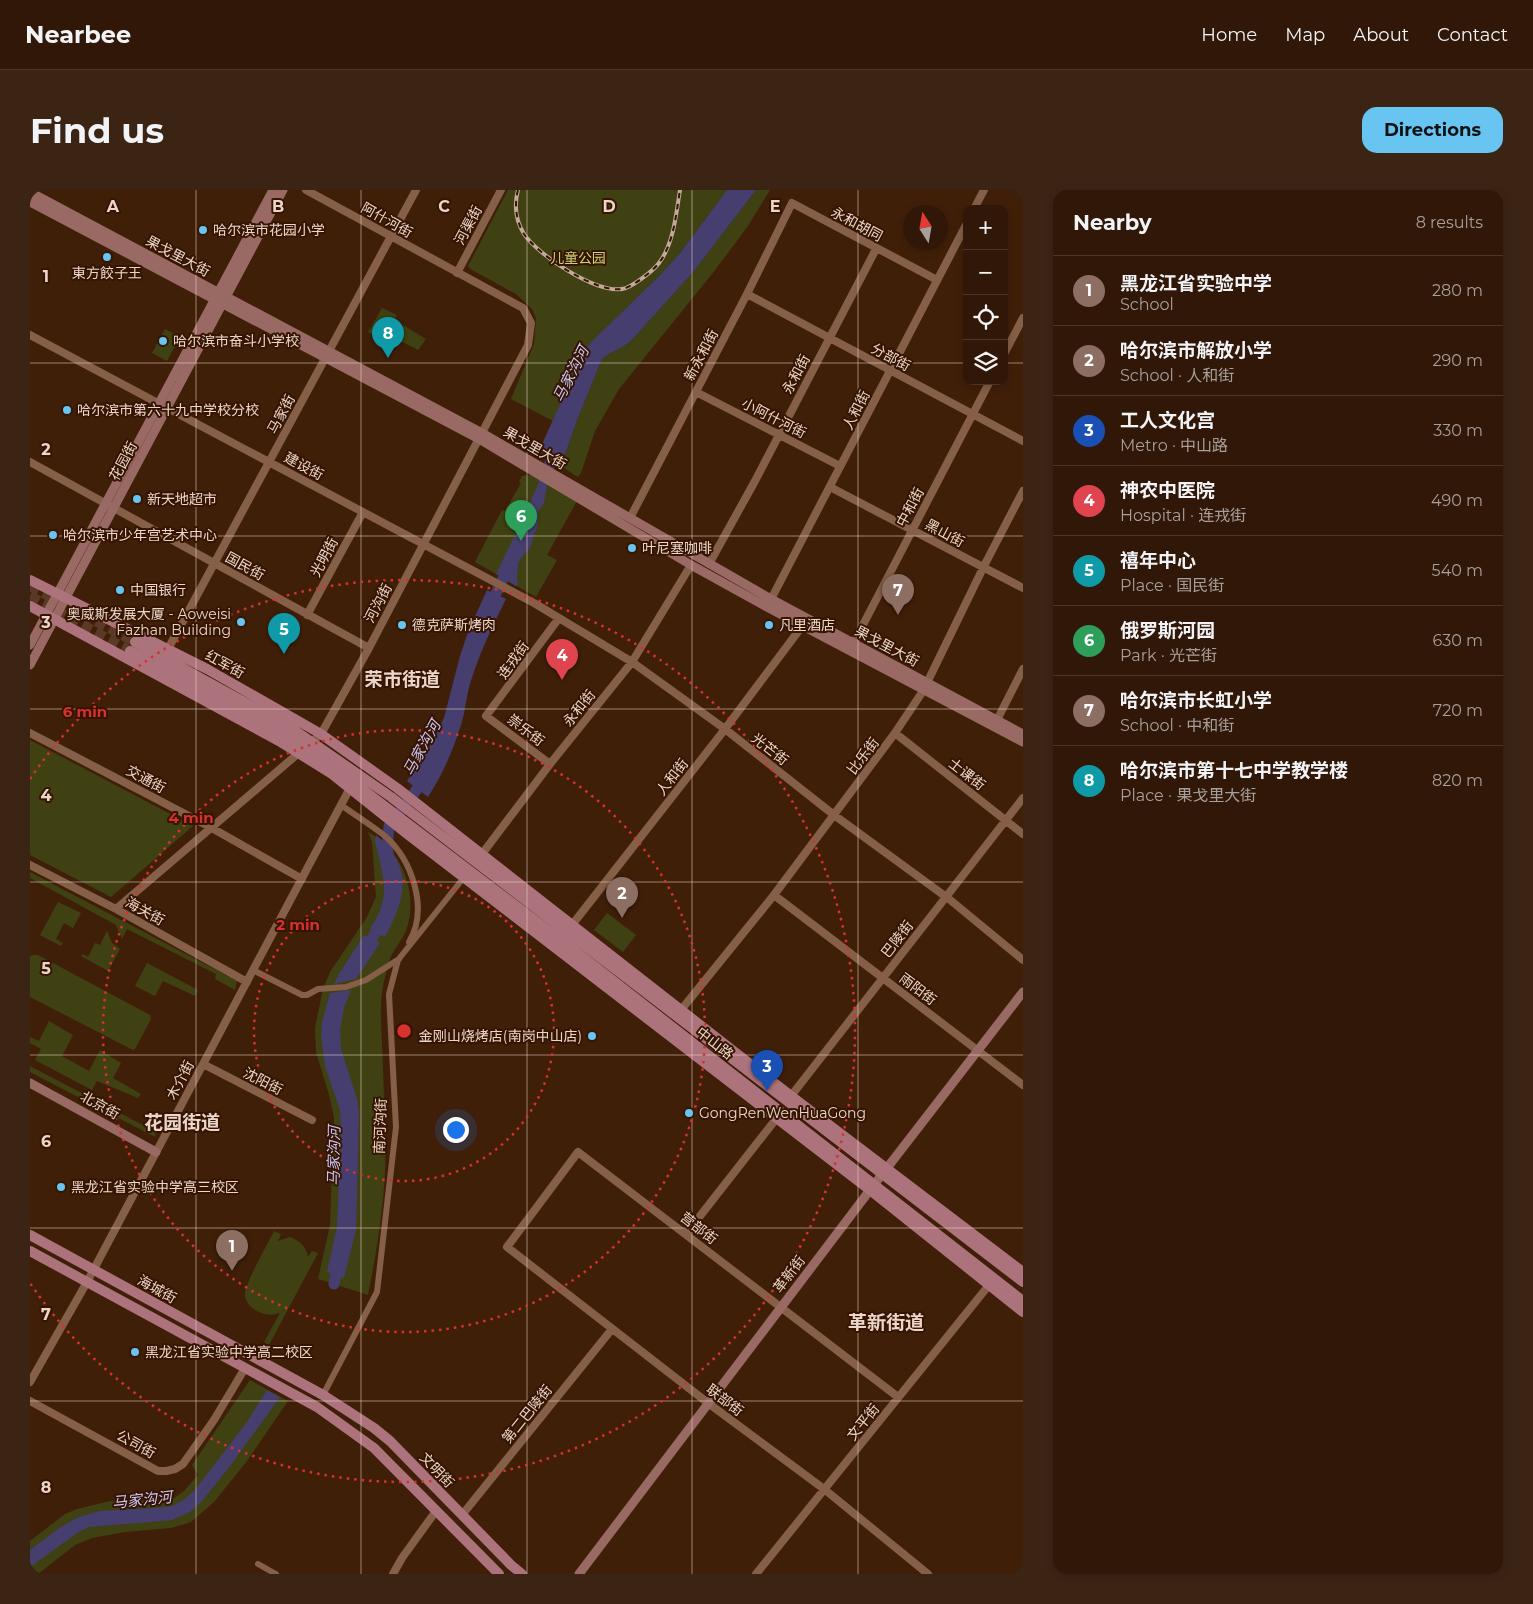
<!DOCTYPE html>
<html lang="en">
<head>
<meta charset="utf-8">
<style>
	:root { --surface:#301707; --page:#3c2415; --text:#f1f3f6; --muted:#a89f9b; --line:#4b3628; --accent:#68c4f0 }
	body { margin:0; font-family:Montserrat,"Noto Sans SC",sans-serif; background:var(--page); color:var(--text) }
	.controls { position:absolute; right:15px; top:15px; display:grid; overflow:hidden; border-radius:10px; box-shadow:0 2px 8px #0003 }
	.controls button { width:45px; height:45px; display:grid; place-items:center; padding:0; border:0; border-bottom:1px solid var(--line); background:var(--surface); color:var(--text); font:25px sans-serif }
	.compass { position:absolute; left:873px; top:15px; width:45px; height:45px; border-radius:50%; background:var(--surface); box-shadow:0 2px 8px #0003; rotate:349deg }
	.you { position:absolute; left:425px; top:939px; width:18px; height:18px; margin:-12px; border:4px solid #fff; border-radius:50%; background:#1a73e8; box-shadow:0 0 0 8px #1a73e833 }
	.badge { display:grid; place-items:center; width:32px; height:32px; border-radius:50%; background:var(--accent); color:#fff; font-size:16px; font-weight:700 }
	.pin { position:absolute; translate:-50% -41px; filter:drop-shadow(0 1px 2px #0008) }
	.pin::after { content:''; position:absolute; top:26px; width:18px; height:15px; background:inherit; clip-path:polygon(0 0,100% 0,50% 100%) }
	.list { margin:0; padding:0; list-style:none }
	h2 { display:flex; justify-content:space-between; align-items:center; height:65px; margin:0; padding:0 20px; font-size:21px }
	h2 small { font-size:16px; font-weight:400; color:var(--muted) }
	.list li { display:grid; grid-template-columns:32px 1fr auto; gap:15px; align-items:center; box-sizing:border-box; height:70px; padding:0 20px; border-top:1px solid var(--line) }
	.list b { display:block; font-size:19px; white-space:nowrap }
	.list p { margin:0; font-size:16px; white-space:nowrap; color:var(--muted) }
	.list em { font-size:16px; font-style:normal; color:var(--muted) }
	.icon { flex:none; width:28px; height:28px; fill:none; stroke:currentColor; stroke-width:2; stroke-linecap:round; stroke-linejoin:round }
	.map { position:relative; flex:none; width:993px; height:1384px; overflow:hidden; border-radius:15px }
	header { display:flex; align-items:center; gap:30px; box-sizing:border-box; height:70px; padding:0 25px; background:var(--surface); border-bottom:1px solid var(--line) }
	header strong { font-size:24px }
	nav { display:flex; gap:28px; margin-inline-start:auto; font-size:18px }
	.intro { display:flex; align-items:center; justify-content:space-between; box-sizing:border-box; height:120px; padding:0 30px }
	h1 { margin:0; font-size:35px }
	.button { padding:12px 22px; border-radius:15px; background:var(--accent); color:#111; font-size:18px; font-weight:700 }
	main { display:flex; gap:30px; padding:0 30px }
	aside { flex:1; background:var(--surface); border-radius:15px; box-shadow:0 2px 8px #0003 }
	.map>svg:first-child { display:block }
	.green { fill:#404112 }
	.water { fill:#473e70 }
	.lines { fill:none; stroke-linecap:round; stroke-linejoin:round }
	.river { stroke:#473e70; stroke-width:11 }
	.primary-tunnel { stroke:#5a3a26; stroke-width:10; stroke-dasharray:10 5; stroke-linecap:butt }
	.minor { stroke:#855f48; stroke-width:6 }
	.tertiary { stroke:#855f48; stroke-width:8 }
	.secondary { stroke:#996963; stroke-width:9 }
	.primary { stroke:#ad737d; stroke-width:10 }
	.rail-casing { stroke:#c2aa9a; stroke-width:4 }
	.rail { stroke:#351501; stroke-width:2; stroke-dasharray:5.5; stroke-linecap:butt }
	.grid { fill:none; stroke:#ecd6c9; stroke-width:1; stroke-opacity:0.55 }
	.ring { fill:none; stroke:#d73130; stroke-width:2.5; stroke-dasharray:2.5 5 }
	.poi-dot { fill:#68c4f0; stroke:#351501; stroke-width:2 }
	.labels { text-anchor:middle; stroke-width:4; stroke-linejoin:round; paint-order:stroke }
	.street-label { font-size:14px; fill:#ecd6c9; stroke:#351501 }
	.poi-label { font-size:14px; fill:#ecd6c9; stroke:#351501; text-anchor:start }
	.park-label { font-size:14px; fill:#cbcf76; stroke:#351501 }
	.water-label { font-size:15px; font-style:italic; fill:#ccc6f6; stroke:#351501 }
	.district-label { font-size:19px; font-weight:bold; fill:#ecd6c9; stroke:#351501 }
	.grid-label { font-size:16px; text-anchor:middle; font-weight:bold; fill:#ecd6c9; stroke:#351501; stroke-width:4; stroke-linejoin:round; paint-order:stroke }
	.centre { fill:#d73130; stroke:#351501; stroke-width:2.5 }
	.ring-label { font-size:15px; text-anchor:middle; font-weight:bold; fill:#d73130; stroke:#351501; stroke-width:4; stroke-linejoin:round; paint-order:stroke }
</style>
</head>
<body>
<header>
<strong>Nearbee</strong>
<nav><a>Home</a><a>Map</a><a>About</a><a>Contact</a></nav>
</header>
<div class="intro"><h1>Find us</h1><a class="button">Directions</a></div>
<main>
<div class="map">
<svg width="993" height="1384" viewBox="0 0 993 1384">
	<rect width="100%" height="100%" fill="#401f09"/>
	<path class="green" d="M 478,0 L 697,0 L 650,63 L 630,85 L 563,150 L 554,161 L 523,231 L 481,209 L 504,154 L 506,128 L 502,119 L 486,104 L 442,80 L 438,76 Z
		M 726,0 L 740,0 L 718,36 L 682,84 L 589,199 L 565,241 L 551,283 L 548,287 L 531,276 L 548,228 L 572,169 C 581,161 592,159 601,151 L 664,81 Z
		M 352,118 L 367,125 L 353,150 L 338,142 Z
		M 373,135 L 396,149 L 388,160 L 365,148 Z
		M 135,139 L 150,147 L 137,171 L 122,163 Z
		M 501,285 L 547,311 L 517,365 L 527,370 L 506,407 L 445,372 L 472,320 L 475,321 L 491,293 L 489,292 L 492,286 Z
		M 0,550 L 163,636 L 81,707 L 0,665 Z
		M 338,642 C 362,654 377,680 380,706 C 381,718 380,732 375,743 C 371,751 365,758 361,766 C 358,774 353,794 352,803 C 350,819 351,836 352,852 C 353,880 354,908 355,936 C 358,992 349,1050 338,1105 L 288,1089 L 300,1035 L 304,927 L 299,905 L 286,862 L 285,838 L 293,799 L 300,782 L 337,727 L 346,707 L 342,652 Z
		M 0,682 L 207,791 L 205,800 L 185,789 L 186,784 L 97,739 L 92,749 L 86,735 L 0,688 Z
		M 28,712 L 51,723 L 43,738 L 34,733 L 26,749 L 33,753 L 31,756 L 10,745 Z
		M 577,723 L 606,745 L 593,762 L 564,740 Z
		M 77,741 L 82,753 L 90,759 L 78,781 L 51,766 L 53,764 L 58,767 L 65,753 L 70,755 Z
		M 3,765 L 8,765 L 120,825 L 121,829 L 105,859 L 103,860 L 0,807 L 0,766 Z
		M 117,773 L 168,800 L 165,806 L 133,791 L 125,806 L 105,796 Z
		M 19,831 L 43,845 L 32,866 L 59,881 L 70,860 L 91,873 L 83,888 L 111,904 L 108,908 L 67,891 L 62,900 L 5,870 L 11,859 L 0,853 L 0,847 L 9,851 Z
		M 0,876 L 126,942 L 125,947 L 0,882 Z
		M 244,1041 L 251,1044 L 248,1051 L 260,1047 C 270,1051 276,1056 278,1067 L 282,1061 L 288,1063 L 239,1155 L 234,1152 L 250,1123 C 239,1126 233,1125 224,1119 C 219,1116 216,1111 215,1106 C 214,1094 238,1054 244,1041 Z
		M 220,1190 L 258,1211 L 217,1271 L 184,1312 L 161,1332 L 141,1338 L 95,1342 L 62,1348 L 45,1355 L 8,1384 L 0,1384 L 0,1351 L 35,1324 L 47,1319 L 80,1311 L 130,1310 L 144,1308 L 154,1301 L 168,1285 L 162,1275 Z"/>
	<path class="water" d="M 697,0 L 726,0 L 664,81 L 601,151 C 592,159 581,161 572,169 L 548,228 L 531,276 L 509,261 L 554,161 L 563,150 L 630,85 L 650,63 Z
		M 510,290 L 517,294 L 514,313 L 508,321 L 508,334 L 503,348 L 500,358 L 491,368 L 488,374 L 487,389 L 488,394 L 486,396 L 466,384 L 485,345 L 493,340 L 493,328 Z
		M 457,400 L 476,409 C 462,437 449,464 440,494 C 436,508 435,524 430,538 C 422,563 412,585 398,607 L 377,591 L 401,554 L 414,528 L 430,466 L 438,442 Z
		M 346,645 C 384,677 376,708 355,747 L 340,739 C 344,732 349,725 351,717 C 359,696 349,671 345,650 Z
		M 334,745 L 350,753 L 326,789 L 304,794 L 309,784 Z
		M 321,800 L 314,818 L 310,840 L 311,859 L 327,909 L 329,922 L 328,969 L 326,1040 L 314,1088 L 297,1082 L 307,1037 L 311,939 L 310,920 L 295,876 L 291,845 L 292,832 L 300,803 Z
		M 237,1200 L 250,1207 L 200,1276 L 171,1312 L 160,1322 L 142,1330 L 59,1337 L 47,1343 L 0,1377 L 0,1360 L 31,1337 L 49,1327 L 70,1321 L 126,1318 L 142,1316 L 154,1310 L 165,1300 L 217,1232 Z"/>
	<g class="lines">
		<path class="river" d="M 514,290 L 526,256
			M 460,416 L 480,374
			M 359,668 L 357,657 L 359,636 L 385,602 L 395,586
			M 335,760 L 354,729
			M 304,1094 L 309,1072"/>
		<path class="primary-tunnel" d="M 0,396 L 105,452
			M 0,406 L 100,461"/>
		<path class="minor" d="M 311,615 C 325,625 341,635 355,646 C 382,670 399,719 379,752
			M 223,780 L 272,805 L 277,805 L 288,799 L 316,797 L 336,790 L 369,769
			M 293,1205 L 347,1102 L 366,937 L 359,804 L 368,770 L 435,686
			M 228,1374 L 246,1384"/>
		<path class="tertiary" d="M 944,19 L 954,0
			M 427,83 L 471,0
			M 717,104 L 993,251
			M 0,145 L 504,413 L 602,472 L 695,539 L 804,625 L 919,709 L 993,770
			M 974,164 L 993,128
			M 666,202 L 810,276
			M 0,272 L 339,458
			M 800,297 L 993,398
			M 600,328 L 717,104 L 762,13 L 907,90
			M 679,374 L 725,291 L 846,59
			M 737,417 L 937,33
			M 277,425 L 333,322
			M 823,454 L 960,191
			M 138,459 L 386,0
			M 967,530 L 993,479
			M 0,543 L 180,637 L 272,689
			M 865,543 L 993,644
			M 520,574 L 456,526 L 529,428
			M 449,668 L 520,574 L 602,472 L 661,375
			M 0,675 L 86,719 L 217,792
			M 744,705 L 993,895
			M 86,719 L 291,544 L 339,458 L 498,155 L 501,133 L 493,118 L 276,0
			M 542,735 L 695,539 L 776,431
			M 651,820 L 744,705 L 865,543 L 893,501 L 954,376 L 993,301
			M 173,874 L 282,930
			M 761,906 L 993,608
			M 656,1044 L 746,929
			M 0,1192 L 57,1092 L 320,598
			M 868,1207 L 548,962 L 477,1057 L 678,1213 L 794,1299 L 898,1384
			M 0,1211 L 128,1281 L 136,1281 L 145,1279 L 153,1274 L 184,1230 L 215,1178
			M 432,1325 L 582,1139
			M 363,1384 L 372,1368 L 406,1321
			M 726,1384 L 959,1095"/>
		<path class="secondary" d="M 0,2 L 452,243 L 741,409 L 993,544
			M 0,12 L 449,249 L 661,375 L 737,417 L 993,552
			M 0,455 L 243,0
			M 0,475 L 253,0
			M 0,893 L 126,962
			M 549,1384 L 840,1000 L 993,802"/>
		<path class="primary" d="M 0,390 L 177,479 L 291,544 L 367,598 L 761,906 L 993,1082
			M 0,416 L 249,551 L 302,584 L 376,643 L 840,1000 L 993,1122
			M 105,452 L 260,537 L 361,607 L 993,1092
			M 100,461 L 247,540 L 294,570 L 535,753 L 993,1111
			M 0,1045 L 293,1205 L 344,1238 L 360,1251 L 481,1375 L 492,1384
			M 0,1061 L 287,1217 L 344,1258 L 469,1384"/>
		<defs>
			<path id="rail" d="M 488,0 C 484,15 486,31 494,44 C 508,65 565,103 592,99 C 601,98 623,81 629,73 C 644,53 646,24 650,0"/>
		</defs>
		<use href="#rail" class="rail-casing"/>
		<use href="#rail" class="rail"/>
	</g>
	<path class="grid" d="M 166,0 L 166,1384M 331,0 L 331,1384M 497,0 L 497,1384M 662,0 L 662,1384M 828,0 L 828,1384M 0,173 L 937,173M 974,173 L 993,173M 0,346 L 993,346M 0,519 L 993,519M 0,692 L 993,692M 0,865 L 993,865M 0,1038 L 993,1038M 0,1211 L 993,1211"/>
	<g class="ring">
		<circle cx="374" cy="841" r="150"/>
		<circle cx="374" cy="841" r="301"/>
		<path d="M0 589A451 451 0 1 1 0 1093"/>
	</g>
	<g class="poi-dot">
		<circle cx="173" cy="40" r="5"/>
		<circle cx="77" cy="67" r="5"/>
		<circle cx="133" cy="151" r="5"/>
		<circle cx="37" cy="220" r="5"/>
		<circle cx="107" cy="309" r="5"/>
		<circle cx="23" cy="345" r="5"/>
		<circle cx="602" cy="358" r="5"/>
		<circle cx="90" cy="400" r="5"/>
		<circle cx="211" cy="432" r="5"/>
		<circle cx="372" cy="435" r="5"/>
		<circle cx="739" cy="435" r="5"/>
		<circle cx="562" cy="846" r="5"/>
		<circle cx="659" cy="923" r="5"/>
		<circle cx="31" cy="997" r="5"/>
		<circle cx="105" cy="1162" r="5"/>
	</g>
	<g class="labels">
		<g class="street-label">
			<text transform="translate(357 30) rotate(29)" y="5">阿什河街</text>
			<text transform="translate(827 34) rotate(28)" y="5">永和胡同</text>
			<text transform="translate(438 35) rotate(-62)" y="5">河渠街</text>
			<text transform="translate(148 66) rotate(28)" y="5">果戈里大街</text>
			<text transform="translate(671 165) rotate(-62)" y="5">新永和街</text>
			<text transform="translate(861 167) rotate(28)" y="5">分部街</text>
			<text transform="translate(766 184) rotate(-62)" y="5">永和街</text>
			<text transform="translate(826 220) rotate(-63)" y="5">人和街</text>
			<text transform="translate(251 224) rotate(-62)" y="5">马家街</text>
			<text transform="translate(744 228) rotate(27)" y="5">小阿什河街</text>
			<text transform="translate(505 258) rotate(30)" y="5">果戈里大街</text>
			<text transform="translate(93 271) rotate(-62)" y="5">花园街</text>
			<text transform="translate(274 276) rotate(28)" y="5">建设街</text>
			<text transform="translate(880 317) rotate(-62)" y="5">中和街</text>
			<text transform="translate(915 343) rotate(28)" y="5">黑山街</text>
			<text transform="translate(294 367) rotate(-62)" y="5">光明街</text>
			<text transform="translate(215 376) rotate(29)" y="5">国民街</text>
			<text transform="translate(348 413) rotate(-62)" y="5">河沟街</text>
			<text transform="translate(857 456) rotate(28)" y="5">果戈里大街</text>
			<text transform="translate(483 470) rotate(-54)" y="5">连戎街</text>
			<text transform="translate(195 474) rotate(29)" y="5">红军街</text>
			<text transform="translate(549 518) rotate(-51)" y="5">永和街</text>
			<text transform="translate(496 540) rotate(37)" y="5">崇乐街</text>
			<text transform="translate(740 559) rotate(38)" y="5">光芒街</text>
			<text transform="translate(833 566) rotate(-53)" y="5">比乐街</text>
			<text transform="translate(937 584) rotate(38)" y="5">士课街</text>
			<text transform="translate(642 587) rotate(-52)" y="5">人和街</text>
			<text transform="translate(116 589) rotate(28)" y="5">交通街</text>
			<text transform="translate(115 721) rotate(29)" y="5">海关街</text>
			<text transform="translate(867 749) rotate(-52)" y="5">巴陵街</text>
			<text transform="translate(888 799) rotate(37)" y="5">雨阳街</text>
			<text transform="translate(685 853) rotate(38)" y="5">中山路</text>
			<text transform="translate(150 890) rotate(-62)" y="5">木介街</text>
			<text transform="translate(233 891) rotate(27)" y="5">沈阳街</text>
			<text transform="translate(70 915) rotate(29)" y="5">北京街</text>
			<text transform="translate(350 936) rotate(-88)" y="5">南河沟街</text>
			<text transform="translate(669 1038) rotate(38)" y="5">营部街</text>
			<text transform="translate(759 1084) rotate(-53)" y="5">革新街</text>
			<text transform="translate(127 1099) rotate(29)" y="5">海城街</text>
			<text transform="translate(695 1210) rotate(37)" y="5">联部街</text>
			<text transform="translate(497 1224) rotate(-51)" y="5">第二巴陵街</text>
			<text transform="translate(833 1232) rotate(-51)" y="5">文平街</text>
			<text transform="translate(106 1254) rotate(29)" y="5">公司街</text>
			<text transform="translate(407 1280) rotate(46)" y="5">文明街</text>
		</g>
		<g class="poi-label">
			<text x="183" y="45">哈尔滨市花园小学</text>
			<text x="77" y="88" text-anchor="middle">東方餃子王</text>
			<text x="143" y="156">哈尔滨市奋斗小学校</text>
			<text x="47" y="225">哈尔滨市第六十九中学校分校</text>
			<text x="117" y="314">新天地超市</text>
			<text x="33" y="350">哈尔滨市少年宫艺术中心</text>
			<text x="612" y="363">叶尼塞咖啡</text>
			<text x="100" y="405">中国银行</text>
			<text x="201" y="429" text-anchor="end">奥威斯发展大厦 - Aoweisi<tspan x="201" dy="16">Fazhan Building</tspan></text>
			<text x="382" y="440">德克萨斯烤肉</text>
			<text x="749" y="440">凡里酒店</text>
			<text x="552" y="851" text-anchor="end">金刚山烧烤店(南岗中山店)</text>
			<text x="669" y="928">GongRenWenHuaGong</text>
			<text x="41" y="1002">黑龙江省实验中学高三校区</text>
			<text x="115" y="1167">黑龙江省实验中学高二校区</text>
		</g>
		<g class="park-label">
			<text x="548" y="73">儿童公园</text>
		</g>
		<g class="water-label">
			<text transform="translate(541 184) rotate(-63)" y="5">马家沟河</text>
			<text transform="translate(392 558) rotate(-61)" y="5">马家沟河</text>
			<text transform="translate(304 966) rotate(-89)" y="5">马家沟河</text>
			<text transform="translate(112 1310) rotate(-6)" y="5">马家沟河</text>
		</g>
		<g class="district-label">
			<text x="372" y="496">荣市街道</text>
			<text x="152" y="939">花园街道</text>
			<text x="856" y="1139">革新街道</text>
		</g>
	</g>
	<g class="grid-label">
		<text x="83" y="22">A</text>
		<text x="248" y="22">B</text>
		<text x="414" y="22">C</text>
		<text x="579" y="22">D</text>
		<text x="745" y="22">E</text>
		<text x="16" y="92">1</text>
		<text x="16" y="265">2</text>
		<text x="16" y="438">3</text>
		<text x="16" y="611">4</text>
		<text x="16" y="784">5</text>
		<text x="16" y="957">6</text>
		<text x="16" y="1130">7</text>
		<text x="16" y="1303">8</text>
	</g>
	<circle cx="374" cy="841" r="8" class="centre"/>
	<g class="ring-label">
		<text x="55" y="527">6 min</text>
		<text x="161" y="633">4 min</text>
		<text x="268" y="740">2 min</text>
	</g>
</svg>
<div class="controls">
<button>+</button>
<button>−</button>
<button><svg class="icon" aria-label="locate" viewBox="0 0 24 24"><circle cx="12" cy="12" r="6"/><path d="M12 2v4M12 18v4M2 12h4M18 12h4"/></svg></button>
<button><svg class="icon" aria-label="layers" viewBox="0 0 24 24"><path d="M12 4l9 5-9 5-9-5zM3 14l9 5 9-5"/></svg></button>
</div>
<svg class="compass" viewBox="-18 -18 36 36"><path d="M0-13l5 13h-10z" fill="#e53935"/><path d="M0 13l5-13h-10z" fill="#a89f9b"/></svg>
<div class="you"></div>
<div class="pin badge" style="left:202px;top:1081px;background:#8d6e63">1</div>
<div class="pin badge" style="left:592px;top:728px;background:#8d6e63">2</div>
<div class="pin badge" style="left:737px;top:901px;background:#1a4fb4">3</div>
<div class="pin badge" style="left:532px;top:490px;background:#e0444e">4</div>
<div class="pin badge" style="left:254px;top:464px;background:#0f9aa8">5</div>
<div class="pin badge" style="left:491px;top:351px;background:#2e9e5b">6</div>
<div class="pin badge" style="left:868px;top:425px;background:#8d6e63">7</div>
<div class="pin badge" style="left:358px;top:168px;background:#0f9aa8">8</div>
</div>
<aside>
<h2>Nearby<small>8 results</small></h2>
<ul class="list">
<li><span class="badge" style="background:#8d6e63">1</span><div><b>黑龙江省实验中学</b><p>School</p></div><em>280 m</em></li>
<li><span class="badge" style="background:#8d6e63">2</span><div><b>哈尔滨市解放小学</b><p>School · 人和街</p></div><em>290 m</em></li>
<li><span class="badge" style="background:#1a4fb4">3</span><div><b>工人文化宫</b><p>Metro · 中山路</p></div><em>330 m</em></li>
<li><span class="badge" style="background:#e0444e">4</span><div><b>神农中医院</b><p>Hospital · 连戎街</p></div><em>490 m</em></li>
<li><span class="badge" style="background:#0f9aa8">5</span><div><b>禧年中心</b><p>Place · 国民街</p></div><em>540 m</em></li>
<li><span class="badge" style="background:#2e9e5b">6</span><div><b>俄罗斯河园</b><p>Park · 光芒街</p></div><em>630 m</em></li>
<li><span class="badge" style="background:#8d6e63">7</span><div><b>哈尔滨市长虹小学</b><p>School · 中和街</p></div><em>720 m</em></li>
<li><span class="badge" style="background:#0f9aa8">8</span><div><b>哈尔滨市第十七中学教学楼</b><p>Place · 果戈里大街</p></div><em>820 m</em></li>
</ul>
</aside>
</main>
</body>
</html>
